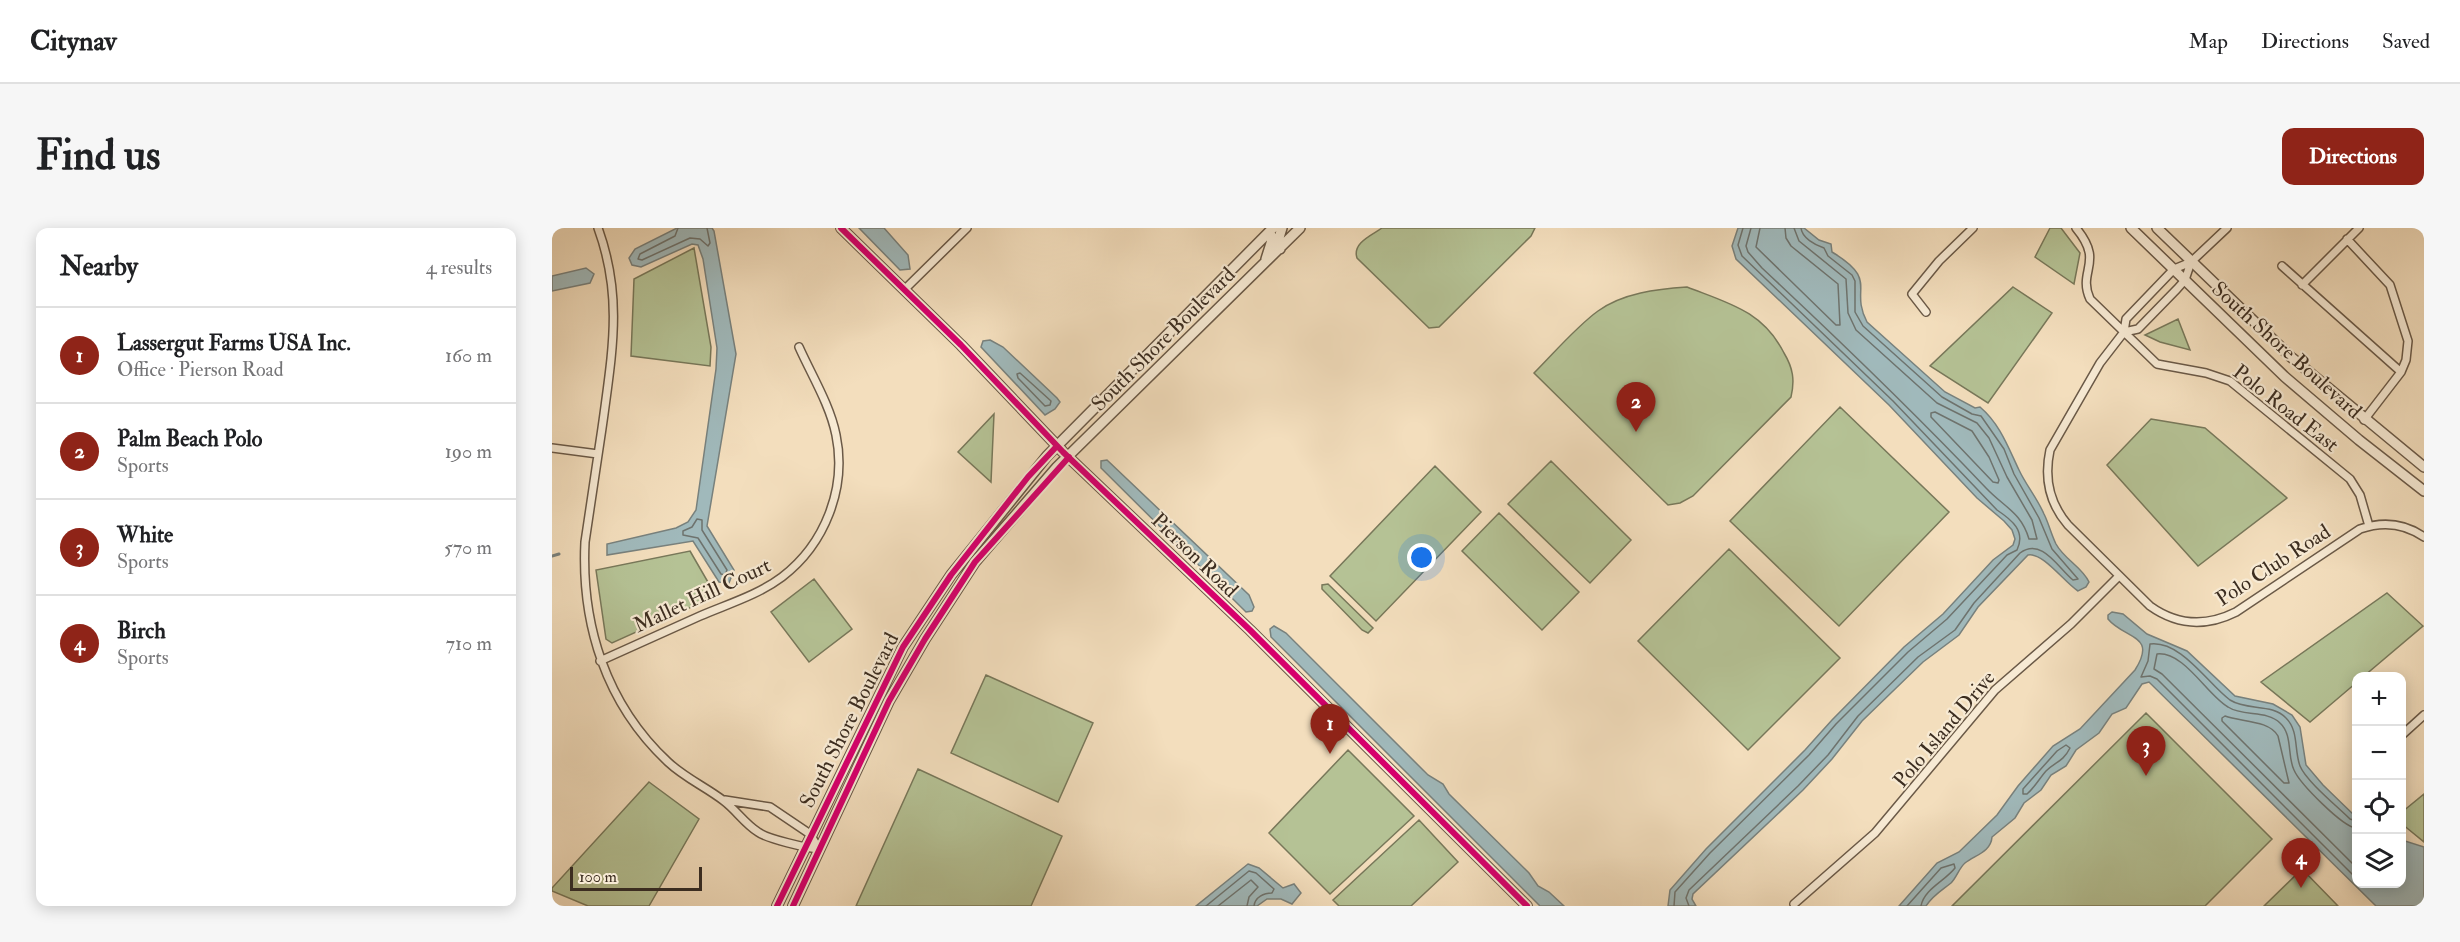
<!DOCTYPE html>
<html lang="en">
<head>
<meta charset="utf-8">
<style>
	:root { --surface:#fff; --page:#f6f6f6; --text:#202124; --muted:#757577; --line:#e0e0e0; --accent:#8f2418 }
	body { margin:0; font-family:"IM FELL Double Pica",serif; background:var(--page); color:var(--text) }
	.controls { position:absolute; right:18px; bottom:18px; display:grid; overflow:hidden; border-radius:12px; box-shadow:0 3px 15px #0003 }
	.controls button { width:54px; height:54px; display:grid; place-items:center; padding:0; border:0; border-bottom:2px solid var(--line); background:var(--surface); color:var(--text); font:30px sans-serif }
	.scale { position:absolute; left:18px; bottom:15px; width:132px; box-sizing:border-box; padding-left:6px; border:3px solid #3c2d20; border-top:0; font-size:16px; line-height:21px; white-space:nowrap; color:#3c2d20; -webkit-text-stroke:4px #f7ead4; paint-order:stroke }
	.you { position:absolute; left:870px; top:330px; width:21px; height:21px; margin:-15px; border:4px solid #fff; border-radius:50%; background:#1a73e8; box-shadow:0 0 0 9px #1a73e833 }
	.badge { display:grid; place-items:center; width:39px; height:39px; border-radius:50%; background:var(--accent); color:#fff; font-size:20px; font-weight:700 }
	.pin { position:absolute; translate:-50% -50px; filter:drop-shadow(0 2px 3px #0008) }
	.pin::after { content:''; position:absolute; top:32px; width:21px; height:18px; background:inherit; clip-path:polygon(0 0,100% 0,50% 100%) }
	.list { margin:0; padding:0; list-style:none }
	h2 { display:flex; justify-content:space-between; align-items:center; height:78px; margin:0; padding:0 24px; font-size:26px }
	h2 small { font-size:20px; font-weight:400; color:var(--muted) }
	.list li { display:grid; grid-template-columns:39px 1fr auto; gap:18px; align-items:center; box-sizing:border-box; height:96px; padding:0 24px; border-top:2px solid var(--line) }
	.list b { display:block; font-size:22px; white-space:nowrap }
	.list p { margin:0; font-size:20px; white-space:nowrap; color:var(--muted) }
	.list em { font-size:20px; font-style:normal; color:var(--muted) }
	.icon { flex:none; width:33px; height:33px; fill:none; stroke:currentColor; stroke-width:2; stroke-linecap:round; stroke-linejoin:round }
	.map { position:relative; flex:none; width:1872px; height:678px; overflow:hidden; border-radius:12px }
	header { display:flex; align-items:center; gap:36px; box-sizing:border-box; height:84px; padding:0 30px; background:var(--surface); border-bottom:2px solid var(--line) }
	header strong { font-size:28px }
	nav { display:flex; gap:33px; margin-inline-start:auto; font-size:21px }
	.intro { display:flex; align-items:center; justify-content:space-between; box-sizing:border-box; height:144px; padding:0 36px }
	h1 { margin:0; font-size:42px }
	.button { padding:15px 27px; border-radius:12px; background:var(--accent); color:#fff; font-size:21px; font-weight:700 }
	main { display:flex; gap:36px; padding:0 36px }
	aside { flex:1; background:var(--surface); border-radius:12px; box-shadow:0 3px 15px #0003 }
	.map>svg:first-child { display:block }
	.green { fill:#b5c295; stroke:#78785a; stroke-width:1.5 }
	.water { fill:#a0b9bb; stroke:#78817d; stroke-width:1.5 }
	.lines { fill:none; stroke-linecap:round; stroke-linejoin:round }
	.shore { stroke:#6e736e; stroke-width:1.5 }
	.stream { stroke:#78817d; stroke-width:3 }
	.minor-casing { stroke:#6a5947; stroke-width:10 }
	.tertiary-casing { stroke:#6a5947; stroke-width:12 }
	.minor { stroke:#f7ead4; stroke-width:7 }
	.tertiary { stroke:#f7ead4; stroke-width:9 }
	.cycleway-casing { stroke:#f7ead4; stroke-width:10 }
	.cycleway { stroke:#d6006c; stroke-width:6 }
	.labels { text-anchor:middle; stroke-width:4.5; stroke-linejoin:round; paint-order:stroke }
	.street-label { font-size:21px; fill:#3c2d20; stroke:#f7ead4 }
</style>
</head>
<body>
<header>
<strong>Citynav</strong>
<nav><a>Map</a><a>Directions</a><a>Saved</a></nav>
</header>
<div class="intro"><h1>Find us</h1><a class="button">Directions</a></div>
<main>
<aside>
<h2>Nearby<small>4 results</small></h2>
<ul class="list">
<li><span class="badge">1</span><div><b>Lassergut Farms USA Inc.</b><p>Office · Pierson Road</p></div><em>160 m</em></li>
<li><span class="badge">2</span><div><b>Palm Beach Polo</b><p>Sports</p></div><em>190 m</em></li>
<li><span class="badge">3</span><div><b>White</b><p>Sports</p></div><em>570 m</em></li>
<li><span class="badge">4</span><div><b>Birch</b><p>Sports</p></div><em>710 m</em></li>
</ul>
</aside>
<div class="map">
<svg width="1872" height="678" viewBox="0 0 1872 678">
	<rect width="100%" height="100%" fill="#f3debd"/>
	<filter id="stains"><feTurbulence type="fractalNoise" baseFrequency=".00333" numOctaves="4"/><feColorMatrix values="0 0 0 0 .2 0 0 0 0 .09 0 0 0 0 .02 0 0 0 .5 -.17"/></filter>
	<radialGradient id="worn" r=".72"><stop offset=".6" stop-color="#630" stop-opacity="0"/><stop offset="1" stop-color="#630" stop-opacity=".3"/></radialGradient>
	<path class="green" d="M 830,0 L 983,0 L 979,8 L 887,99 L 877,100 L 805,30 C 800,15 820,7 830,0 Z
		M 1498,0 L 1509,0 L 1528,25 L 1522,56 L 1483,29 Z
		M 142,20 L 159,119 L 158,138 L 79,128 L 82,51 Z
		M 1135,59 C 1176,75 1211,83 1232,125 C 1241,140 1243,152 1239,169 L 1141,268 L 1128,275 L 1116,277 L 982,145 C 1001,126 1025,98 1046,83 C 1071,65 1105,61 1135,59 Z
		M 1461,59 L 1500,85 L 1436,175 L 1378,138 Z
		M 1626,91 L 1638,122 L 1608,114 L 1593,107 Z
		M 1288,179 L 1397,284 L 1287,398 L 1178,293 Z
		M 442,186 L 439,254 L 406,224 Z
		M 1599,191 L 1653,200 L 1735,270 L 1646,338 L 1555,237 Z
		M 999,233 L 1079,312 L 1038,355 L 956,276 Z
		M 883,238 L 929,284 L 824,393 L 778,348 Z
		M 947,285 L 1027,364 L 990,402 L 910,323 Z
		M 1177,321 L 1288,430 L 1196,522 L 1086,413 Z
		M 138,323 L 164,368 L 60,415 L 54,411 L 44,342 Z
		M 262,351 L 300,401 L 257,434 L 219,384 Z
		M 776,356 L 821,400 L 816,405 L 810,402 L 770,361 L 770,357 Z
		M 1835,365 L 1871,398 L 1812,448 L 1804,448 L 1804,455 L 1758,494 L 1709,454 Z
		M 434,447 L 541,495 L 506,574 L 399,525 Z
		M 1594,485 L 1720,611 L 1653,678 L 1400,678 Z
		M 796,522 L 862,588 L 778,666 L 717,605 Z
		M 366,541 L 510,608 L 479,678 L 304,678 Z
		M 97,554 L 147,591 L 97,678 L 36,678 L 0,663 L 0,660 Z
		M 1872,566 L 1872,614 L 1850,596 L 1850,584 Z
		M 867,592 L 906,634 L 859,678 L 787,678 L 781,672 Z
		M 1750,641 L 1786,678 L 1712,678 Z"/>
	<path class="water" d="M 125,0 L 160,0 L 162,3 L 184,126 L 155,298 L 182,342 L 177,355 L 167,354 L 141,313 L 55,327 L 55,316 L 124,300 L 136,294 L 144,282 L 164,141 L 165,120 L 151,31 L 146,17 L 140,16 L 89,39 L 80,37 L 77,30 L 83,21 Z
		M 307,0 L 332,0 L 356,27 L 358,41 L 348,42 Z
		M 1186,0 L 1252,0 L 1267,12 L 1279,16 L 1280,24 C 1328,53 1297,60 1315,94 L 1393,164 L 1423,180 L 1428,179 C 1448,196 1456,219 1467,242 C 1474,257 1485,270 1492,286 C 1497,296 1499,306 1504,316 C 1512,331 1530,339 1537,354 L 1534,359 L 1526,363 C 1512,354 1491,324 1476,327 L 1426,379 L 1407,407 L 1371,434 L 1310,493 L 1280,531 L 1251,562 L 1141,666 L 1140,671 L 1144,678 L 1116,678 L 1118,662 L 1154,621 L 1253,522 L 1280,492 L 1352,419 L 1391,386 L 1441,332 L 1461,317 L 1463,311 L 1460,302 L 1452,293 L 1425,270 L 1337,177 L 1184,31 L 1180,18 Z
		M 34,40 L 42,46 L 38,55 L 0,63 L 0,48 Z
		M 438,112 L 451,119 L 505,170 L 508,174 L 503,181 L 493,187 L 429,119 L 431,113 Z
		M 555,232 L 697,367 L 702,379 L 700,383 L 694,384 L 549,240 L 549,233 Z
		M 1560,384 L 1571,386 L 1595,406 L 1635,423 L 1683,468 L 1721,476 L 1740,487 L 1748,499 L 1754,537 L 1771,557 L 1804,589 L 1804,656 L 1850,656 L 1850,612 L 1872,619 L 1872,678 L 1824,678 L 1597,454 L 1590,456 L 1574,480 L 1560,486 L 1547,505 L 1524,522 L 1514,538 L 1499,547 L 1489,562 L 1472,575 L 1463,590 L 1440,609 C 1439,624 1423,627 1413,635 C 1407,640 1405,649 1399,655 C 1389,663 1381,667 1374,678 L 1347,678 L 1385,635 L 1407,624 L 1445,587 L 1466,558 L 1501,518 L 1528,501 L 1583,442 C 1606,406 1572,411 1556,391 L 1556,387 Z
		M 722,398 L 734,405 L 876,547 L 891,556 L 897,566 L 977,645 L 986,658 L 997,664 L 1012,678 L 988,678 L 719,409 L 718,401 Z
		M 696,636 L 707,640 L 731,660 L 742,656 L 749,665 L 740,676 L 729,671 L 715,671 L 705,678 L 644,678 Z"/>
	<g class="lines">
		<path class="shore" d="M 126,0 L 123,8 L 88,26 L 86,31 L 90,32 L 138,10 L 148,11 L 156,18 L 158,15 L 155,0
			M 1199,0 L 1194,18 L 1196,24 L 1210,40 C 1287,112 1362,184 1434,260 C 1453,280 1469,284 1477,311 L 1485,311 L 1480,292 L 1455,249 L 1437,210 L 1425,195 L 1385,175 L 1304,102 L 1296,85 L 1294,51 L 1247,13 L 1242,0
			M 1208,0 L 1204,19 L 1284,97 L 1288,97 L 1286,56 L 1239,18 L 1234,10 L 1233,0
			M 468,145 L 499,173 L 498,177 L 493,178 L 466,150 L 465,146 Z
			M 1383,184 L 1420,203 L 1437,229 L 1447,252 L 1446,255 L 1441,254 L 1379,189 L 1379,185 Z
			M 145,291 L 150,292 L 150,302 L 175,342 L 173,347 L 169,346 L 146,310 L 131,307 L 131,303 L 140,299 Z
			M 1673,488 C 1689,494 1717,492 1726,508 L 1737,555 L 1732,555 L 1670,493 L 1670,490 Z
			M 1514,517 L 1518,520 C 1511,534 1503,534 1494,543 C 1487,551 1483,559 1475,566 L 1471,566 L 1471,561 L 1505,523 Z
			M 1804,593 L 1798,591 C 1786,579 1754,553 1748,538 C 1742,522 1747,503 1734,490 C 1720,475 1695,483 1678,472 C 1656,456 1629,412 1598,416 L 1596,433 L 1589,449 L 1598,448 L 1605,451 L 1804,650
			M 1804,600 C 1791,599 1748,556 1742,542 C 1735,528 1741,507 1728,495 C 1715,482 1691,489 1676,479 C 1655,467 1632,423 1605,426 L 1602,441 L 1610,446 L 1804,639
			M 654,678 L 697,643 L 704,645 L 722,661 L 720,665 C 712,665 703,669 702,678
			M 666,678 L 699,652 L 706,659 L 697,669 L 695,678
			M 1122,678 L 1123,664 L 1158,625 L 1257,527 L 1284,496 L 1356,424 L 1395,391 L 1455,327 L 1465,322 C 1474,303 1460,292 1445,282 L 1341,173 L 1190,28 L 1186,17 L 1191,0
			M 1137,678 L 1134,670 L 1137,662 L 1246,558 L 1276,527 L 1306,488 L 1366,429 L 1403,402 L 1422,375 L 1468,325 C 1490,309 1506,340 1521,352 L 1526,351 L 1500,321 L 1487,290 L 1462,246 L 1452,221 L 1429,188 L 1420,186 L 1390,169 L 1311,98 L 1303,84 L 1303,53 L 1300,47 L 1276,28 L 1272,20 C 1263,17 1250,10 1249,0
			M 1355,678 L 1389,640 L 1402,636 L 1403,640 C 1393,653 1372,661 1369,678"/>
		<path class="stream" d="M 0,328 L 7,326"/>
		<defs>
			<path id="minor" d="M 46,0 C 70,66 61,119 52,186 C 46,229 39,272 33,314 C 29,397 54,476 116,534 C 133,550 154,559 172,573 C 184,582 193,596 206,604 C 215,611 255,620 267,621
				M 1524,0 C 1553,35 1525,42 1538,71 L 1605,136 L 1654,145 L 1678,153 L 1798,251 L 1808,267 L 1817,298
				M 1675,0 L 1639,34 L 1622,41 L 1574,91 L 1572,104 L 1548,135 L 1498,222 C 1492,250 1497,275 1516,297 L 1598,378 C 1626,398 1654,399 1684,384 L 1808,301 C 1831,293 1852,295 1872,309
				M 1795,11 L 1838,57 L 1856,113 L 1854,132 L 1849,144 L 1812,192
				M 1730,38 L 1849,144
				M 1750,57 L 1807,0
				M 352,62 L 415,0
				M 1374,84 L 1360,66 L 1387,33 L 1421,0
				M 1572,104 L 1586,101 L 1625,61 L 1633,52 L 1639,34
				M 0,220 L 46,226
				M 48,433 C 82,418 115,403 148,388 C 176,376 206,367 230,349 C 273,316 295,260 284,207 C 278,177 260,148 247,119
				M 1850,507 L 1872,487
				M 173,572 L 218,579 L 258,606 L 267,621
				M 1242,676 L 1323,605 L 1443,462 L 1519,396 L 1567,348"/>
			<path id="tertiary" d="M 289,0 L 409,117 L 511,224 L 698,402 L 975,678
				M 1579,0 L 1733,149 L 1807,212 L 1872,263
				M 1605,0 L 1739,129 L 1872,239
				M 728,21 L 726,13 L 730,0
				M 714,31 L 720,12 L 718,3
				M 225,678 L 351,419 L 399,347 L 495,228 L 721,0
				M 241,678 L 337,473 L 373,411 L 423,334 L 505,239 L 748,0"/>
		</defs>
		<use href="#minor" class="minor-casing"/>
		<use href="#tertiary" class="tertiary-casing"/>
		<use href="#minor" class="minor"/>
		<use href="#tertiary" class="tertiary"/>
		<defs>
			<path id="cycleway" d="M 289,0 L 409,117 L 511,224 L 698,402 L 975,678
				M 225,678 L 351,419 L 399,347 L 476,249 L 505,218
				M 241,678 L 337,473 L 373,411 L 423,334 L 517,229"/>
		</defs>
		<use href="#cycleway" class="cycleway-casing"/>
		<use href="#cycleway" class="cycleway"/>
	</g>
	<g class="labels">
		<g class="street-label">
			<text transform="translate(611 111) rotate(-45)" y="7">South Shore Boulevard</text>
			<text transform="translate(1735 122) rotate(42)" y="7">South Shore Boulevard</text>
			<text transform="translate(1734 180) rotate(38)" y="7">Polo Road East</text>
			<text transform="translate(643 327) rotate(44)" y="7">Pierson Road</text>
			<text transform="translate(1721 337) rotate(-33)" y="7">Polo Club Road</text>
			<text transform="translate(150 367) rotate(-25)" y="7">Mallet Hill Court</text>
			<text transform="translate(297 492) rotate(-63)" y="7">South Shore Boulevard</text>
			<text transform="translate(1392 501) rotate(-50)" y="7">Polo Island Drive</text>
		</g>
	</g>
	<rect width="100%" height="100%" filter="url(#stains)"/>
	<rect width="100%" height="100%" fill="url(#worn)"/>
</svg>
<div class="controls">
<button>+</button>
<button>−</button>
<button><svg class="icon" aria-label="locate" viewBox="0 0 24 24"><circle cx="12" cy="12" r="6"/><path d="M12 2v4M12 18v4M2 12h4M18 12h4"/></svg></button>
<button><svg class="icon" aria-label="layers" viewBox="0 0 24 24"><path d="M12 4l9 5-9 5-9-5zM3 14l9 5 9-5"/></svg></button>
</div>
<div class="scale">100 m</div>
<div class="you"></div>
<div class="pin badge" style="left:778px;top:526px">1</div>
<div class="pin badge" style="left:1084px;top:204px">2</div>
<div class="pin badge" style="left:1594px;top:548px">3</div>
<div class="pin badge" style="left:1749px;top:660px">4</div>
</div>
</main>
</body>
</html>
